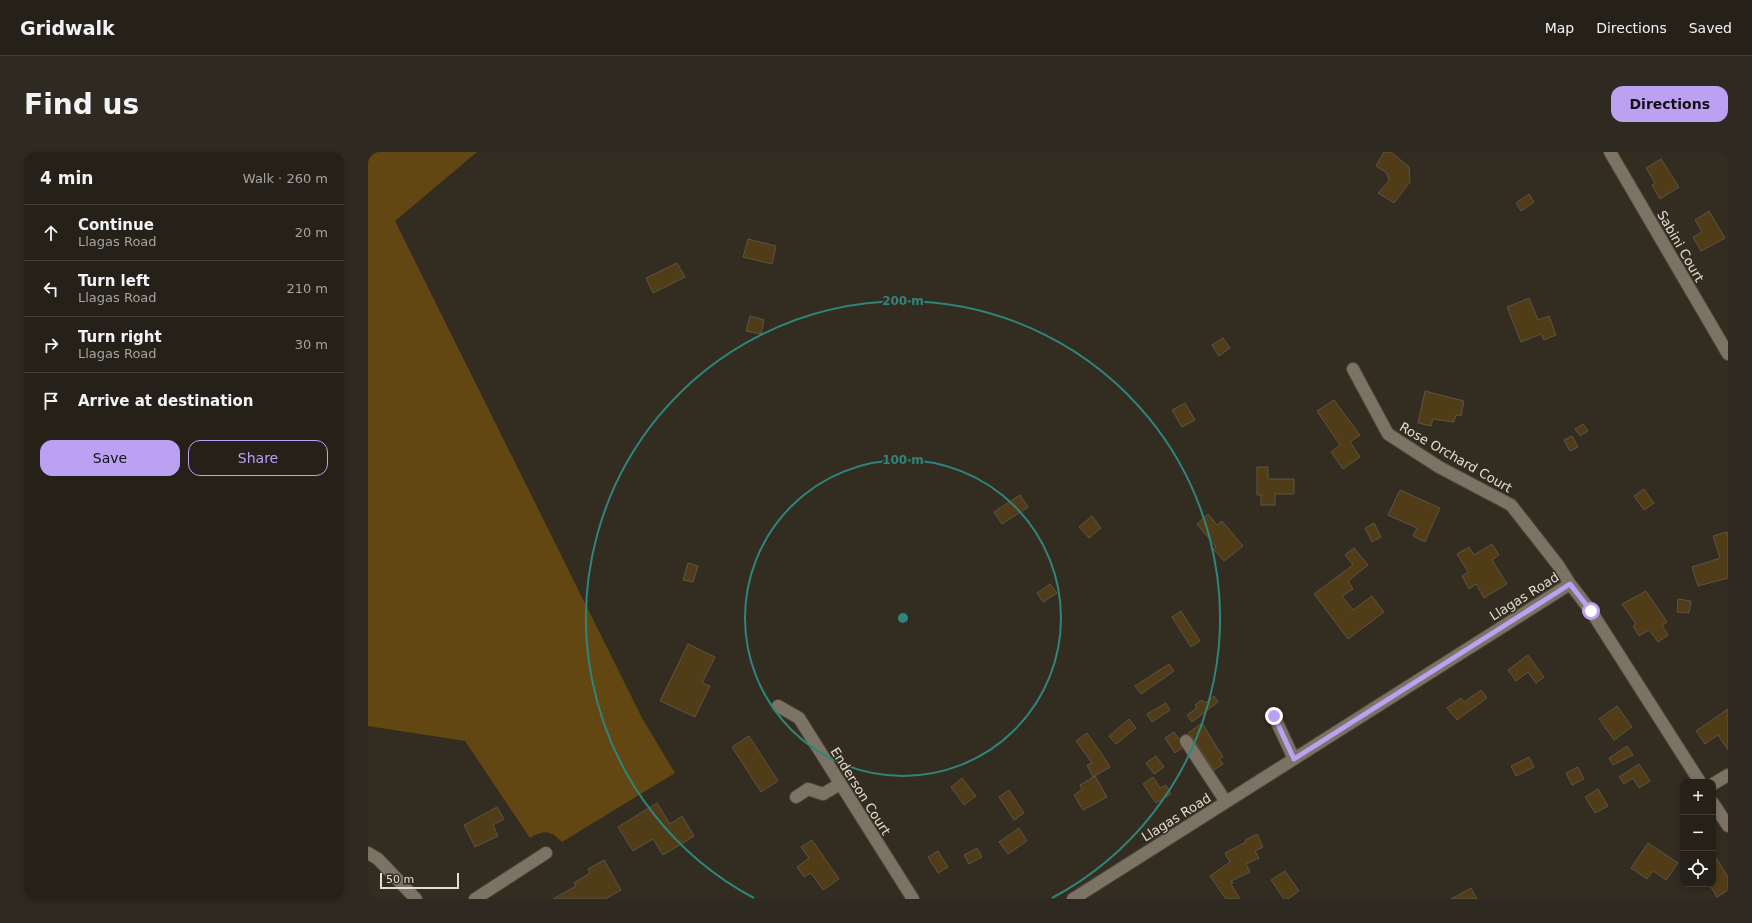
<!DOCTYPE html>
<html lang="en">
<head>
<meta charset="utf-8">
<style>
	:root { --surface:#262118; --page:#2e2921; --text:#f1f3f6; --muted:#a4a3a2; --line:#423e37; --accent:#bca0f2 }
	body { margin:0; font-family:"DejaVu Sans",sans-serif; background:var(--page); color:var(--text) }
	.controls { position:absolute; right:12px; bottom:12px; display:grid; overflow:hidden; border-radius:8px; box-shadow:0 2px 6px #0003 }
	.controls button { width:36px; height:36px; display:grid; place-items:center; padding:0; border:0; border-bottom:1px solid var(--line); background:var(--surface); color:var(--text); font:20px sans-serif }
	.scale { position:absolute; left:12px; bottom:10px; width:79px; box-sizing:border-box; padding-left:4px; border:2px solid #e2ddd5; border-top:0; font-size:11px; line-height:14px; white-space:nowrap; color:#e2ddd5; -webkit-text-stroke:3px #332c20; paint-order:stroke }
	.stop { position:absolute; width:12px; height:12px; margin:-9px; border:3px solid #bca0f2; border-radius:50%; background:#fff }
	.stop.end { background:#bca0f2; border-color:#fff; box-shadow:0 1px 4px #0008 }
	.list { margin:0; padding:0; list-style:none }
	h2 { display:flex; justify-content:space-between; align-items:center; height:52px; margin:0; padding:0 16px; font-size:17px }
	h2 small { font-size:13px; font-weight:400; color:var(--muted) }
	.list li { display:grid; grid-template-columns:26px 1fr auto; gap:12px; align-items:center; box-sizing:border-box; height:56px; padding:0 16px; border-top:1px solid var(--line) }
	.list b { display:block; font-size:15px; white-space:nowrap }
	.list p { margin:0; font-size:13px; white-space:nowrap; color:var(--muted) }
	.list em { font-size:13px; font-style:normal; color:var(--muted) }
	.actions { display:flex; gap:8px; padding:12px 16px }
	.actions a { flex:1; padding:9px 0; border:1px solid var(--accent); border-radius:12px; text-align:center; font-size:14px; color:var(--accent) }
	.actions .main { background:var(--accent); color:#111 }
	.icon { flex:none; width:22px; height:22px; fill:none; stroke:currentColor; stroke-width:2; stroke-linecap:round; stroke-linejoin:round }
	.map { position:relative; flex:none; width:1360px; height:747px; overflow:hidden; border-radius:12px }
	header { display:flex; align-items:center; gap:24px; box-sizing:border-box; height:56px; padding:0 20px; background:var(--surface); border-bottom:1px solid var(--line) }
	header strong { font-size:19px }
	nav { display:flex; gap:22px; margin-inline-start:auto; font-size:14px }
	.intro { display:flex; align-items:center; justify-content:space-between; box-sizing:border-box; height:96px; padding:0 24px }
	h1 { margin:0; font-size:28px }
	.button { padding:10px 18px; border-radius:12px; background:var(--accent); color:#111; font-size:14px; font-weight:700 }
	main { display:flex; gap:24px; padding:0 24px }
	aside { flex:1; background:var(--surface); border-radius:12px; box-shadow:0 2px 6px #0003 }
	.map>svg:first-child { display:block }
	.grass { fill:#624712 }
	.building { fill:#503c17; stroke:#5d5447 }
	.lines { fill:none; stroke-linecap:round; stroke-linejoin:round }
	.minor-casing { stroke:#4f483e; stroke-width:14 }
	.minor { stroke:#7c7365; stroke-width:12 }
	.route { stroke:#bca0f2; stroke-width:5 }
	.ring { fill:none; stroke:#2f857d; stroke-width:2 }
	.labels { text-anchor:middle; stroke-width:3; stroke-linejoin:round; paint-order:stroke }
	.street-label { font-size:13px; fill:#e2ddd5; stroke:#332c20 }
	.centre { fill:#2f857d; stroke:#332c20; stroke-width:2 }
	.ring-label { font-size:12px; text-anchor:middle; font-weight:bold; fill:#2f857d; stroke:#332c20; stroke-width:3; stroke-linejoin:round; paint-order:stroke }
</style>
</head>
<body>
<header>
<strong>Gridwalk</strong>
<nav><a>Map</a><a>Directions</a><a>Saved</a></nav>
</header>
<div class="intro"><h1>Find us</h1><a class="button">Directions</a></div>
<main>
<aside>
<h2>4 min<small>Walk · 260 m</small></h2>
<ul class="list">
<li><svg class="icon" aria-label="ahead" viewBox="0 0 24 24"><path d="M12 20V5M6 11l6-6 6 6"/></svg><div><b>Continue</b><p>Llagas Road</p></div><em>20 m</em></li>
<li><svg class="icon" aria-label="left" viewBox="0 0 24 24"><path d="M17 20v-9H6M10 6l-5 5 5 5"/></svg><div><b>Turn left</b><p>Llagas Road</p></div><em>210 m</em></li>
<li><svg class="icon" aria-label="right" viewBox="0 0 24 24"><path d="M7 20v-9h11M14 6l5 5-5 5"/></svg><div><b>Turn right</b><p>Llagas Road</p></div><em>30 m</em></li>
<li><svg class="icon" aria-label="arrive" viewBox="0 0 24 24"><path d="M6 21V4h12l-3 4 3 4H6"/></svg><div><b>Arrive at destination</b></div></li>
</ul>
<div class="actions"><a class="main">Save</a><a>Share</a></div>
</aside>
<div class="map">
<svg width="1360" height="747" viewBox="0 0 1360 747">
	<rect width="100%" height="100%" fill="#332c20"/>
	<path class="grass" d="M 0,0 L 109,0 L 27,69 L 274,566 L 307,621 L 194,690 C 182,679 178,677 162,686 L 97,589 L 0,574 Z"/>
	<path class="building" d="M 1016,0 L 1023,0 L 1041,15 L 1042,30 L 1026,51 L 1010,41 L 1021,29 L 1019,21 L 1008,14 Z
		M 1293,7 L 1311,35 L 1292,47 L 1284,33 L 1287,31 L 1278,16 Z
		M 1161,42 L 1166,50 L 1153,59 L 1148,51 Z
		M 1341,59 L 1357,86 L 1333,99 L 1325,85 L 1334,80 L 1327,68 Z
		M 380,87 L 408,94 L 404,112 L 375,105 Z
		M 309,111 L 317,125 L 285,141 L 278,126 Z
		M 1161,146 L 1170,168 L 1181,164 L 1188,183 L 1176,188 L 1173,182 L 1153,190 L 1139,155 Z
		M 382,164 L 396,168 L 393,182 L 378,179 Z
		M 855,186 L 862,196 L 851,204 L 844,193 Z
		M 1057,239 L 1096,249 L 1093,264 L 1088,263 L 1086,270 L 1065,267 L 1063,274 L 1050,271 Z
		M 966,248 L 992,283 L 982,290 L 992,305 L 975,317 L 963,300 L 972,293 L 949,259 Z
		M 817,251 L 827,268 L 814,275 L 804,258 Z
		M 1215,272 L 1220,279 L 1212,284 L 1207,277 Z
		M 1204,284 L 1210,295 L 1202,299 L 1196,288 Z
		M 889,315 L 900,315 L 900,327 L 926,327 L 926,342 L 907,342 L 907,353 L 893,353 L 893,343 L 889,343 Z
		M 1276,337 L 1286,351 L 1276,358 L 1266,344 Z
		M 1032,338 L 1072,356 L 1057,390 L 1045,384 L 1049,376 L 1020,363 Z
		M 652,343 L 660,355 L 634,372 L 626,360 Z
		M 840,362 L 849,373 L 854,369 L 875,394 L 856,409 L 845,397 L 848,395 L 829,372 Z
		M 724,364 L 733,376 L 721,386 L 711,375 Z
		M 1006,371 L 1013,385 L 1004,390 L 997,376 Z
		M 1359,380 L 1360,384 L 1360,426 L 1330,434 L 1324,415 L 1352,406 L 1345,384 Z
		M 1124,392 L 1131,403 L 1124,408 L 1139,432 L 1116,446 L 1108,432 L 1101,437 L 1094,424 L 1100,420 L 1089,402 L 1101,395 L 1106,403 Z
		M 986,396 L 1000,413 L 980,429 L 985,437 L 974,444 L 985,458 L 1004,444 L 1016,460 L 980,487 L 946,442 L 985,413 L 977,403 Z
		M 320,411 L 330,414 L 325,430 L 315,428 Z
		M 682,432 L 689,441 L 675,450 L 669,441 Z
		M 1278,439 L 1299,470 L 1294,473 L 1300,483 L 1290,490 L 1281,478 L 1271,484 L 1265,474 L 1268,472 L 1254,452 Z
		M 1310,447 L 1323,449 L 1321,461 L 1309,460 Z
		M 813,459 L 832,489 L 823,495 L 804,465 Z
		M 320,492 L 347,505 L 334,531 L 342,534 L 327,565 L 292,549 Z
		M 1160,503 L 1176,525 L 1168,531 L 1160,520 L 1148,529 L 1140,518 Z
		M 801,512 L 806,519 L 773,542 L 767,534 Z
		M 1113,538 L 1119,546 L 1089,568 L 1079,556 L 1093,546 L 1096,550 Z
		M 846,544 L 850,550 L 824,570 L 819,563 L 829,556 L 827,553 L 834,548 L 837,551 Z
		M 798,551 L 802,558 L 784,570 L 779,562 Z
		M 1249,554 L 1264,575 L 1246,588 L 1231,567 Z
		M 1360,557 L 1360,598 L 1350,583 L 1337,592 L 1328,579 Z
		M 761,567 L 768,576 L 748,592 L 741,584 Z
		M 834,571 L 855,605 L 851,607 L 855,612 L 846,618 L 824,585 L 819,582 Z
		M 806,580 L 811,587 L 814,596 L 807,601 L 797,586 Z
		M 719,581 L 734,602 L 742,615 L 725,625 L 719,613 L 724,611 L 708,589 Z
		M 381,584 L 410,629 L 393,640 L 364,595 Z
		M 1259,594 L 1265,603 L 1245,613 L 1241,606 Z
		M 788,604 L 796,615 L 786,622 L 778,611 Z
		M 1161,605 L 1166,615 L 1148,624 L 1143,614 Z
		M 1271,612 L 1282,629 L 1271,636 L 1265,626 L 1256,632 L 1251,625 Z
		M 1210,615 L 1216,627 L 1204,633 L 1198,621 Z
		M 727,624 L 739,645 L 715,658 L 706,643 L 714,638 L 712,633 Z
		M 785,625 L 792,636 L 798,633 L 803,642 L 788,651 L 775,632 Z
		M 594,626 L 608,644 L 596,653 L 583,635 Z
		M 1230,637 L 1240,654 L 1227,661 L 1217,645 Z
		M 641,638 L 656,661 L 646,668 L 631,645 Z
		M 289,651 L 302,672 L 314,664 L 326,684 L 295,703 L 285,687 L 265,699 L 250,675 Z
		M 129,655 L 136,667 L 125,673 L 130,684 L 107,695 L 96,673 Z
		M 651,676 L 659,689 L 640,702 L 631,690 Z
		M 889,682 L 895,695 L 887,699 L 891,706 L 878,712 L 882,720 L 863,729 L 865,731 L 863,732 L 872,747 L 858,747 L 842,724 L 862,710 L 857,701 L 878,690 L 877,688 Z
		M 444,688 L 471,727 L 455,738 L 443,721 L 436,725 L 429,715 L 441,706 L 433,695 Z
		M 1280,691 L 1310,711 L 1298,728 L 1285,719 L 1279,727 L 1263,716 Z
		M 609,696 L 614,705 L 601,712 L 596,703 Z
		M 570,699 L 580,715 L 570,721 L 560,705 Z
		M 1345,701 L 1360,725 L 1360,738 L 1349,745 L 1341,732 L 1345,732 Z
		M 236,708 L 253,738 L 237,747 L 185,747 L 208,734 L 206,731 L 222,721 L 220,717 Z
		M 917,719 L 931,739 L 920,747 L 916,747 L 903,728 Z
		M 1103,736 L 1109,747 L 1083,747 Z"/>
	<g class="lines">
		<defs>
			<path id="minor" d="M 1242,0 L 1360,202
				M 985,217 L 1020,282 L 1071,315 L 1143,353 L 1190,413 L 1202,432
				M 410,554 L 431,566 L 545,747
				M 906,564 L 926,607
				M 818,589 L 858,650
				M 1345,632 L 1360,623
				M 428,645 L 440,637 L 455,642 L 472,632
				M 1345,651 L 1360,674
				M 0,701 L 10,707 L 48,747
				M 107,747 L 178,701
				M 705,747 L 1202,432 L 1223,459 L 1332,630"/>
		</defs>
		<use href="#minor" class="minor-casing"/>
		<use href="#minor" class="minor"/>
	</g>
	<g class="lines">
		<path class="route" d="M 906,564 L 926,607 L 1202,432 L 1223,459"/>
	</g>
	<g class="ring">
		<circle cx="535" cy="466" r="158"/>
		<path d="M386 746A317 317 0 1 1 684 746"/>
	</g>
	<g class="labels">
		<g class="street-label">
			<text transform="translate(1313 94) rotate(60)" y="5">Sabini Court</text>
			<text transform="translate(1088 305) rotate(30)" y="5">Rose Orchard Court</text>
			<text transform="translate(1156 444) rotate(-32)" y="5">Llagas Road</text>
			<text transform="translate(493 639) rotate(58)" y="5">Enderson Court</text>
			<text transform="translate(808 665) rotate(-32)" y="5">Llagas Road</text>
		</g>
	</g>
	<circle cx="535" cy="466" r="6" class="centre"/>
	<g class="ring-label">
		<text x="535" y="153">200 m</text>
		<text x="535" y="312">100 m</text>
	</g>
</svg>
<div class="controls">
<button>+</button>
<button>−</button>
<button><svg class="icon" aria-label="locate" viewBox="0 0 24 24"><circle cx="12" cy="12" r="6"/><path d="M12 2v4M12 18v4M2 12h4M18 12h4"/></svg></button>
</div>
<div class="scale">50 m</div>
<div class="stop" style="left:1223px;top:459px"></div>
<div class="stop end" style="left:906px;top:564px"></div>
</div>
</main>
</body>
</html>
